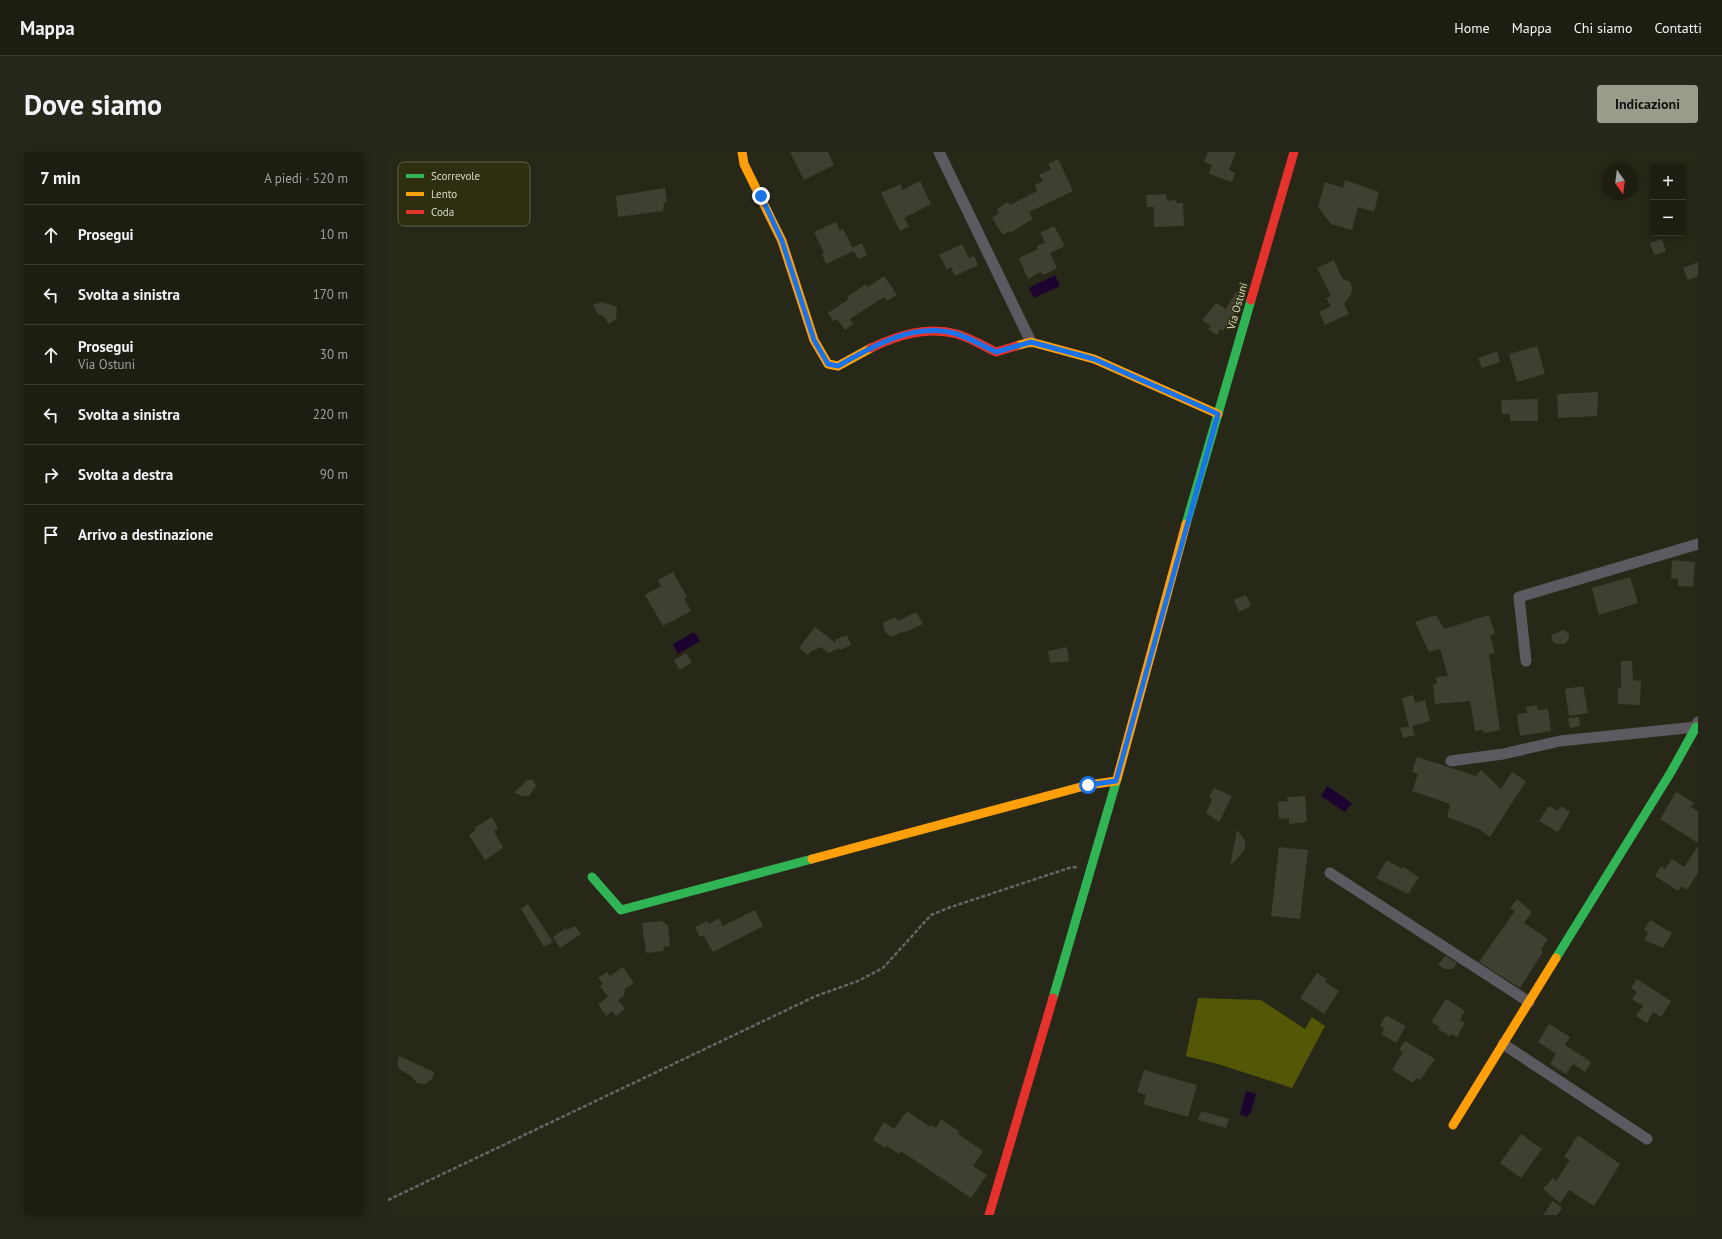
<!DOCTYPE html>
<html lang="it">
<head>
<meta charset="utf-8">
<style>
	:root { --surface:#1d1e11; --page:#25271a; --text:#f1f3f6; --muted:#a0a29f; --line:#3b3c31; --accent:#9a9c8b }
	body { margin:0; font-family:"PT Sans",sans-serif; background:var(--page); color:var(--text) }
	.controls { position:absolute; right:12px; top:12px; display:grid; overflow:hidden; border-radius:4px; box-shadow:0 2px 10px #0003 }
	.controls button { width:36px; height:36px; display:grid; place-items:center; padding:0; border:0; border-bottom:1px solid var(--line); background:var(--surface); color:var(--text); font:20px sans-serif }
	.compass { position:absolute; left:1214px; top:12px; width:36px; height:36px; border-radius:50%; background:var(--surface); box-shadow:0 2px 10px #0003; rotate:166deg }
	.stop { position:absolute; width:12px; height:12px; margin:-9px; border:3px solid #1a73e8; border-radius:50%; background:#fff }
	.stop.end { background:#1a73e8; border-color:#fff; box-shadow:0 1px 4px #0008 }
	.list { margin:0; padding:0; list-style:none }
	h2 { display:flex; justify-content:space-between; align-items:center; height:52px; margin:0; padding:0 16px; font-size:17px }
	h2 small { font-size:13px; font-weight:400; color:var(--muted) }
	.list li { display:grid; grid-template-columns:26px 1fr auto; gap:12px; align-items:center; box-sizing:border-box; height:60px; padding:0 16px; border-top:1px solid var(--line) }
	.list b { display:block; font-size:15px; white-space:nowrap }
	.list p { margin:0; font-size:13px; white-space:nowrap; color:var(--muted) }
	.list em { font-size:13px; font-style:normal; color:var(--muted) }
	.icon { flex:none; width:22px; height:22px; fill:none; stroke:currentColor; stroke-width:2; stroke-linecap:round; stroke-linejoin:round }
	.map { position:relative; flex:none; width:1310px; height:1063px; overflow:hidden; border-radius:4px }
	header { display:flex; align-items:center; gap:24px; box-sizing:border-box; height:56px; padding:0 20px; background:var(--surface); border-bottom:1px solid var(--line) }
	header strong { font-size:19px }
	nav { display:flex; gap:22px; margin-inline-start:auto; font-size:14px }
	.intro { display:flex; align-items:center; justify-content:space-between; box-sizing:border-box; height:96px; padding:0 24px }
	h1 { margin:0; font-size:28px }
	.button { padding:10px 18px; border-radius:4px; background:var(--accent); color:#111; font-size:14px; font-weight:700 }
	main { display:flex; gap:24px; padding:0 24px }
	aside { flex:1; background:var(--surface); border-radius:4px; box-shadow:0 2px 10px #0003 }
	.map>svg:first-child { display:block }
	.forest { fill:#535706 }
	.water { fill:#1c0431 }
	.building { fill:#404032 }
	.lines { fill:none; stroke-linecap:round; stroke-linejoin:round }
	.path { stroke:#686566; stroke-width:2.5; stroke-dasharray:4 2; stroke-linecap:butt }
	.street { stroke:#5d5961; stroke-width:11 }
	.fast { stroke:#30b455; stroke-width:9 }
	.slow { stroke:#ff9f0a; stroke-width:9 }
	.jam { stroke:#e5322d; stroke-width:9 }
	.route { stroke:#1a73e8; stroke-width:5 }
	.labels { text-anchor:middle; stroke-width:3; stroke-linejoin:round; paint-order:stroke }
	.street-label { font-size:11px; fill:#d8dbc9; stroke:#2d2f10 }
	.key { fill:#2d2f10; stroke:#606348; stroke-width:1 }
	.key-label { font-size:11px; fill:#d8dbc9 }
</style>
</head>
<body>
<header>
<strong>Mappa</strong>
<nav><a>Home</a><a>Mappa</a><a>Chi siamo</a><a>Contatti</a></nav>
</header>
<div class="intro"><h1>Dove siamo</h1><a class="button">Indicazioni</a></div>
<main>
<aside>
<h2>7 min<small>A piedi · 520 m</small></h2>
<ul class="list">
<li><svg class="icon" aria-label="ahead" viewBox="0 0 24 24"><path d="M12 20V5M6 11l6-6 6 6"/></svg><div><b>Prosegui</b></div><em>10 m</em></li>
<li><svg class="icon" aria-label="left" viewBox="0 0 24 24"><path d="M17 20v-9H6M10 6l-5 5 5 5"/></svg><div><b>Svolta a sinistra</b></div><em>170 m</em></li>
<li><svg class="icon" aria-label="ahead" viewBox="0 0 24 24"><path d="M12 20V5M6 11l6-6 6 6"/></svg><div><b>Prosegui</b><p>Via Ostuni</p></div><em>30 m</em></li>
<li><svg class="icon" aria-label="left" viewBox="0 0 24 24"><path d="M17 20v-9H6M10 6l-5 5 5 5"/></svg><div><b>Svolta a sinistra</b></div><em>220 m</em></li>
<li><svg class="icon" aria-label="right" viewBox="0 0 24 24"><path d="M7 20v-9h11M14 6l5 5-5 5"/></svg><div><b>Svolta a destra</b></div><em>90 m</em></li>
<li><svg class="icon" aria-label="arrive" viewBox="0 0 24 24"><path d="M6 21V4h12l-3 4 3 4H6"/></svg><div><b>Arrivo a destinazione</b></div></li>
</ul>
</aside>
<div class="map">
<svg width="1310" height="1063" viewBox="0 0 1310 1063">
	<rect width="100%" height="100%" fill="#272817"/>
	<path class="forest" d="M 810,846 L 873,848 L 917,877 L 924,865 L 937,874 L 904,936 L 830,912 L 798,904 Z"/>
	<path class="water" d="M 667,123 L 672,134 L 646,146 L 641,136 Z
		M 306,480 L 312,489 L 290,502 L 285,492 Z
		M 939,634 L 964,651 L 957,660 L 933,644 Z
		M 858,939 L 868,942 L 863,960 L 859,965 L 852,962 Z"/>
	<path class="building" d="M 402,0 L 440,0 L 446,13 L 416,28 Z
		M 820,0 L 848,0 L 841,18 L 847,21 L 844,30 L 821,22 L 824,13 L 816,10 Z
		M 670,7 L 685,39 L 641,60 L 645,67 L 622,81 L 621,79 L 615,83 L 604,66 L 611,61 L 609,57 L 620,50 L 622,53 L 649,39 L 647,33 L 655,29 L 651,23 L 663,17 L 660,12 Z
		M 957,28 L 991,40 L 986,60 L 970,55 L 964,78 L 943,72 L 930,55 L 937,30 L 955,36 Z
		M 532,29 L 543,52 L 516,66 L 521,74 L 512,79 L 493,41 L 512,32 L 515,38 Z
		M 277,36 L 279,50 L 276,51 L 275,59 L 230,65 L 228,44 Z
		M 778,42 L 779,49 L 788,48 L 788,51 L 795,51 L 796,74 L 766,75 L 766,55 L 759,55 L 758,43 Z
		M 448,70 L 452,79 L 455,77 L 466,99 L 438,112 L 434,102 L 436,101 L 426,80 Z
		M 666,74 L 677,94 L 662,101 L 669,116 L 655,123 L 653,120 L 640,127 L 631,106 L 650,97 L 649,94 L 657,90 L 652,81 Z
		M 1274,87 L 1278,99 L 1266,103 L 1262,91 Z
		M 474,91 L 479,103 L 470,107 L 464,96 Z
		M 574,92 L 581,106 L 586,104 L 590,113 L 567,124 L 563,115 L 559,117 L 551,103 Z
		M 946,108 L 954,126 L 962,130 L 964,136 L 963,142 L 956,152 L 961,162 L 937,173 L 931,160 L 943,154 L 938,146 L 943,144 L 929,116 Z
		M 1310,110 L 1310,124 L 1300,128 L 1295,116 Z
		M 496,124 L 509,143 L 499,149 L 496,145 L 462,167 L 465,172 L 457,178 L 449,167 L 445,169 L 440,161 L 461,147 L 459,145 L 478,132 L 480,135 Z
		M 848,140 L 854,144 L 850,158 L 835,179 L 832,177 L 829,183 L 820,177 L 823,174 L 814,168 L 828,151 L 838,157 Z
		M 214,150 L 229,155 L 228,167 L 221,172 L 216,165 L 209,161 L 205,153 Z
		M 1149,194 L 1157,222 L 1129,230 L 1121,202 Z
		M 1109,199 L 1112,210 L 1094,216 L 1090,206 Z
		M 1210,240 L 1209,264 L 1170,266 L 1169,242 Z
		M 1150,247 L 1150,269 L 1122,269 L 1122,262 L 1114,262 L 1113,248 Z
		M 1284,408 L 1307,410 L 1305,435 L 1290,434 L 1290,427 L 1283,426 Z
		M 285,420 L 299,445 L 296,446 L 303,459 L 275,474 L 257,443 L 273,434 L 270,428 Z
		M 1242,425 L 1250,451 L 1211,463 L 1204,436 Z
		M 858,443 L 863,454 L 851,460 L 846,448 Z
		M 528,460 L 535,472 L 516,481 L 515,479 L 506,484 L 503,484 L 497,480 L 495,471 L 507,465 L 510,469 Z
		M 1048,463 L 1056,477 L 1101,463 L 1107,482 L 1102,484 L 1107,501 L 1101,502 L 1112,578 L 1096,581 L 1095,578 L 1087,579 L 1082,549 L 1047,552 L 1045,533 L 1049,532 L 1048,525 L 1060,524 L 1052,497 L 1041,500 L 1027,470 Z
		M 427,475 L 448,491 L 447,488 L 459,483 L 463,493 L 452,498 L 451,496 L 441,501 L 433,495 L 422,500 L 420,503 L 411,496 Z
		M 1175,478 L 1181,482 L 1181,487 L 1177,492 L 1169,492 L 1165,490 L 1163,483 Z
		M 679,495 L 681,509 L 662,511 L 660,499 Z
		M 298,501 L 304,510 L 292,518 L 286,508 Z
		M 1233,509 L 1244,509 L 1245,528 L 1253,529 L 1252,553 L 1230,552 L 1230,535 L 1233,536 Z
		M 1195,534 L 1200,561 L 1181,564 L 1177,537 Z
		M 1025,543 L 1027,551 L 1037,548 L 1042,569 L 1021,575 L 1014,546 Z
		M 1149,553 L 1150,558 L 1160,557 L 1163,579 L 1132,584 L 1129,562 L 1139,561 L 1138,555 Z
		M 1191,565 L 1192,574 L 1182,576 L 1180,566 Z
		M 1024,574 L 1027,583 L 1015,586 L 1012,576 Z
		M 1029,605 L 1088,624 L 1093,618 L 1113,637 L 1124,620 L 1138,629 L 1102,685 L 1089,676 L 1059,665 L 1062,652 L 1024,639 L 1030,622 L 1024,620 Z
		M 139,628 L 145,628 L 148,634 L 141,644 L 135,644 L 126,641 Z
		M 826,636 L 844,644 L 831,670 L 818,661 L 824,647 L 821,646 Z
		M 1288,640 L 1306,651 L 1303,655 L 1310,659 L 1310,691 L 1272,667 Z
		M 917,644 L 919,670 L 901,672 L 901,666 L 891,667 L 890,650 L 900,649 L 899,645 Z
		M 1161,654 L 1170,659 L 1173,654 L 1182,660 L 1170,680 L 1151,669 Z
		M 104,665 L 110,676 L 106,679 L 115,696 L 97,708 L 81,683 L 88,678 L 86,676 Z
		M 849,678 L 857,688 L 857,693 L 856,699 L 842,714 Z
		M 1310,694 L 1310,721 L 1299,738 L 1294,734 L 1290,739 L 1267,724 L 1273,714 L 1277,717 L 1284,707 L 1296,715 Z
		M 891,695 L 920,698 L 912,767 L 883,764 Z
		M 999,708 L 1014,717 L 1015,715 L 1031,725 L 1020,742 L 988,726 Z
		M 1129,747 L 1144,760 L 1136,771 L 1160,787 L 1153,798 L 1155,800 L 1132,836 L 1091,810 L 1127,759 L 1122,756 Z
		M 140,752 L 165,790 L 156,795 L 133,757 Z
		M 367,758 L 375,774 L 325,800 L 315,783 L 312,785 L 307,775 L 319,769 L 321,772 L 331,766 L 335,774 Z
		M 1262,768 L 1284,781 L 1275,796 L 1256,788 L 1261,780 L 1256,778 Z
		M 273,769 L 280,773 L 282,794 L 275,795 L 276,799 L 258,801 L 254,771 Z
		M 187,774 L 193,782 L 172,796 L 165,785 L 178,776 L 179,778 Z
		M 1057,804 L 1069,811 L 1065,817 L 1057,817 L 1050,813 Z
		M 235,815 L 246,831 L 237,837 L 236,844 L 230,848 L 237,857 L 228,864 L 224,859 L 218,864 L 210,852 L 220,845 L 212,834 L 215,832 L 210,826 L 219,820 L 222,824 Z
		M 929,821 L 939,827 L 937,830 L 951,839 L 936,862 L 912,846 Z
		M 1249,827 L 1283,849 L 1273,865 L 1265,860 L 1259,871 L 1248,864 L 1255,854 L 1244,847 L 1249,840 L 1243,836 Z
		M 1058,847 L 1077,859 L 1072,868 L 1077,871 L 1069,885 L 1063,882 L 1061,884 L 1050,877 L 1052,875 L 1043,870 Z
		M 998,863 L 1018,874 L 1008,891 L 993,882 L 997,876 L 992,874 Z
		M 1161,872 L 1182,885 L 1177,893 L 1203,910 L 1197,920 L 1185,912 L 1178,922 L 1162,912 L 1168,902 L 1150,890 Z
		M 1017,889 L 1047,907 L 1032,928 L 1028,926 L 1025,931 L 1004,918 L 1015,900 L 1011,898 Z
		M 11,904 L 46,920 L 45,926 L 37,932 L 29,931 L 23,924 L 11,917 L 9,910 Z
		M 756,918 L 809,933 L 800,965 L 755,952 L 758,943 L 749,940 Z
		M 519,959 L 542,975 L 543,973 L 548,976 L 553,967 L 572,980 L 570,982 L 595,999 L 585,1014 L 599,1023 L 583,1046 L 513,999 L 511,1002 L 499,994 L 497,996 L 485,988 L 496,970 L 506,977 Z
		M 813,959 L 841,967 L 838,976 L 810,968 Z
		M 1133,982 L 1154,997 L 1133,1026 L 1112,1011 Z
		M 1190,983 L 1232,1012 L 1206,1054 L 1181,1038 L 1172,1051 L 1155,1037 L 1165,1026 L 1168,1029 L 1182,1008 L 1176,1005 Z
		M 1165,1049 L 1174,1056 L 1169,1063 L 1155,1063 Z"/>
	<g class="lines">
		<path class="path" d="M 0,1048 L 428,844 L 470,829 L 495,816 L 543,763 L 560,756 L 681,716 L 689,715"/>
		<path class="street" d="M 551,0 L 643,190
			M 1138,509 L 1131,445 L 1310,392
			M 1063,609 L 1115,602 L 1172,589 L 1308,575 L 1310,570
			M 942,721 L 1141,850
			M 1115,892 L 1259,987"/>
		<path class="fast" d="M 798,372 L 863,148
			M 204,725 L 233,758 L 424,707
			M 1168,806 L 1283,620 L 1308,575
			M 665,846 L 729,627"/>
		<path class="slow" d="M 354,0 L 356,12 L 394,89 L 426,188 L 440,212 L 450,214 L 483,196
			M 628,194 L 643,190 L 706,207 L 830,262
			M 729,627 L 798,372
			M 424,707 L 700,633 L 728,629
			M 1065,973 L 1168,806"/>
		<path class="jam" d="M 863,148 L 906,0
			M 483,196 C 510,183 539,174 569,182 C 583,186 595,194 608,200 L 628,194
			M 601,1063 L 665,846"/>
	</g>
	<g class="lines">
		<path class="route" d="M 373,44 L 394,89 L 426,188 L 440,212 L 450,214 C 485,194 527,169 569,182 C 582,186 595,194 608,200 L 643,190 L 706,207 L 830,262 L 728,629 L 700,633"/>
	</g>
	<g class="labels">
		<g class="street-label">
			<text transform="translate(849 154) rotate(-74)" y="4">Via Ostuni</text>
		</g>
	</g>
	<rect x="10" y="10" width="132" height="64" rx="6" class="key"/>
	<rect x="18" y="22" width="18" height="4" fill="#30b455"/>
	<rect x="18" y="40" width="18" height="4" fill="#ff9f0a"/>
	<rect x="18" y="58" width="18" height="4" fill="#e5322d"/>
	<g class="key-label">
		<text x="43" y="28">Scorrevole</text>
		<text x="43" y="46">Lento</text>
		<text x="43" y="64">Coda</text>
	</g>
</svg>
<div class="controls">
<button>+</button>
<button>−</button>
</div>
<svg class="compass" viewBox="-18 -18 36 36"><path d="M0-13l5 13h-10z" fill="#e53935"/><path d="M0 13l5-13h-10z" fill="#a0a29f"/></svg>
<div class="stop" style="left:700px;top:633px"></div>
<div class="stop end" style="left:373px;top:44px"></div>
</div>
</main>
</body>
</html>
